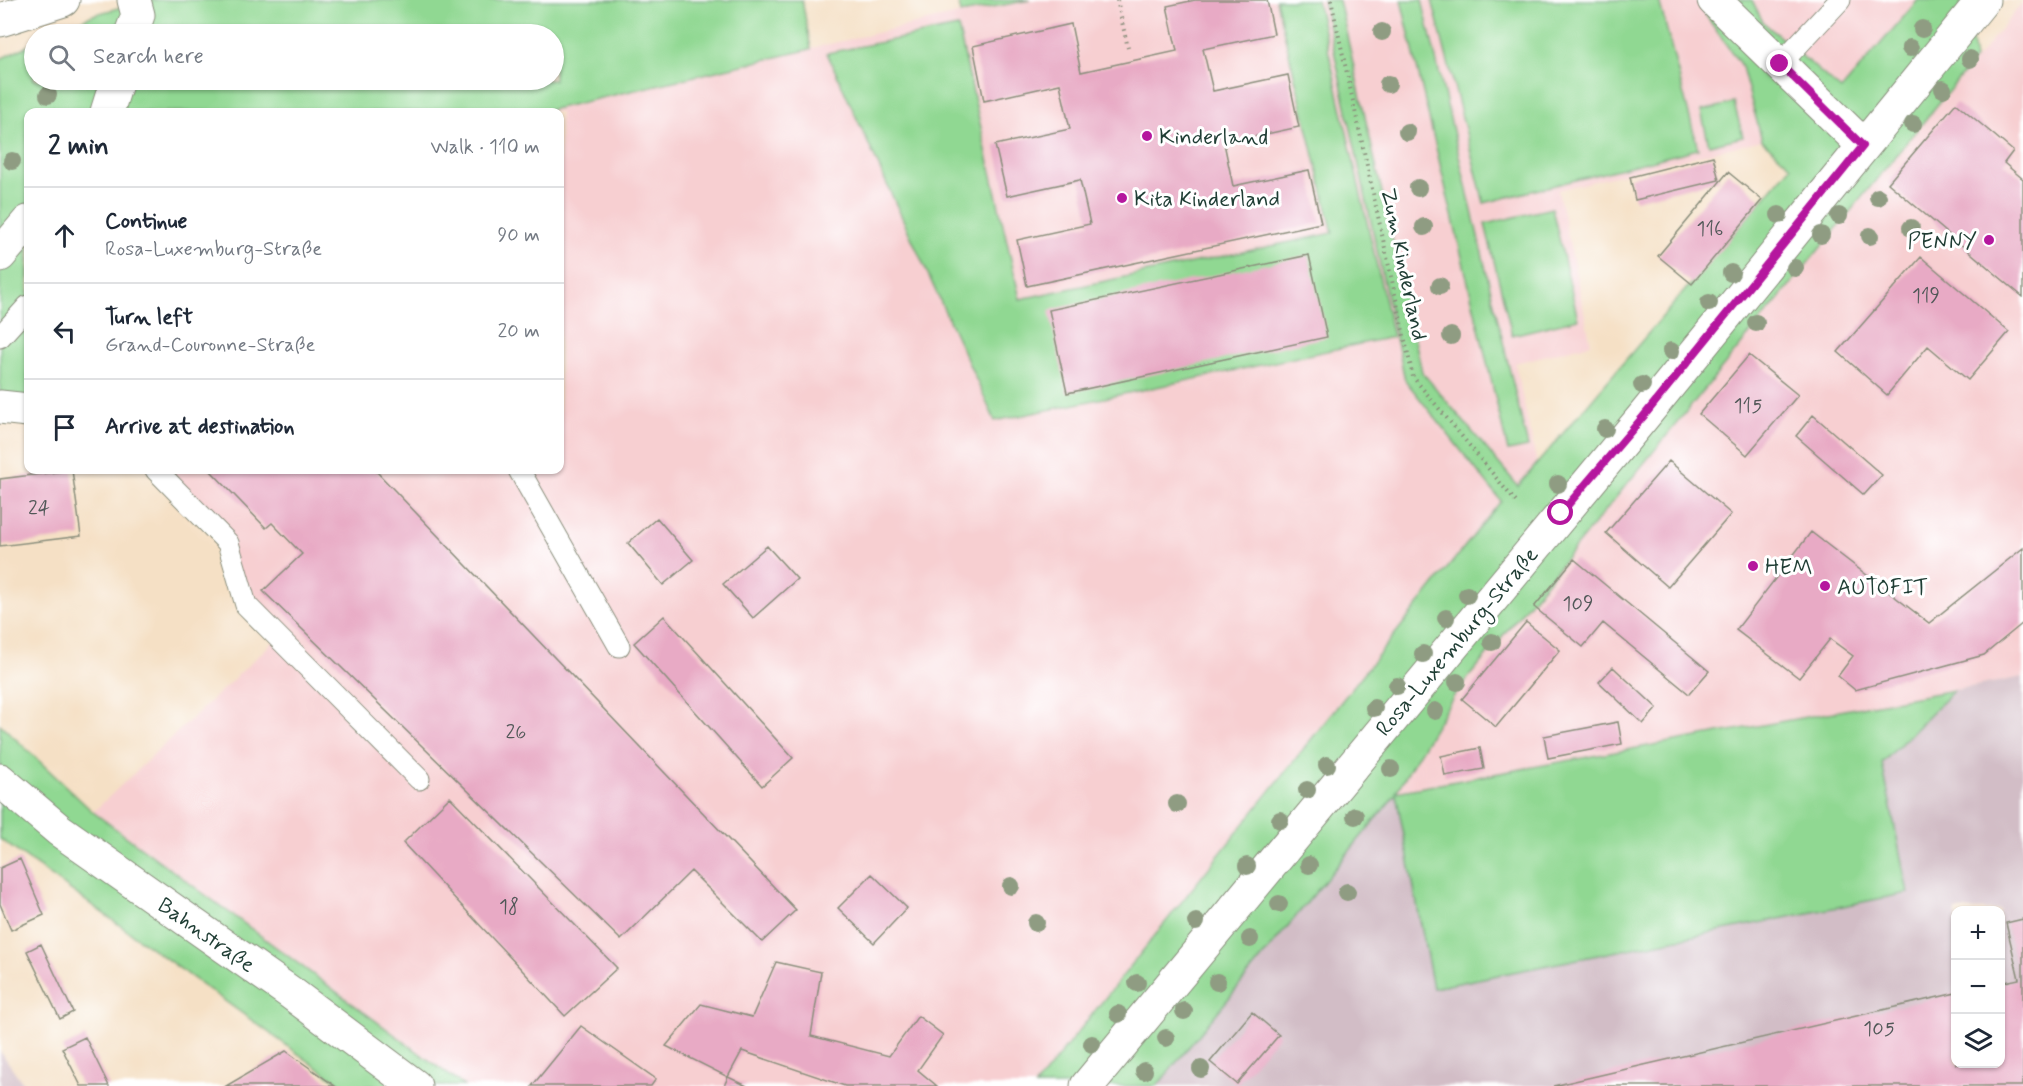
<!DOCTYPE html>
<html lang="en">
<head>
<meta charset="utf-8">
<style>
	:root { --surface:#fff; --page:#f2f2f3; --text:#1f2937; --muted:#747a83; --line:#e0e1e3 }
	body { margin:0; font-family:Mynerve,sans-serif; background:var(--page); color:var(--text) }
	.controls { position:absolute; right:18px; bottom:18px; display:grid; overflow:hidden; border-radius:12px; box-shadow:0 2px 4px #0004 }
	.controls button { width:54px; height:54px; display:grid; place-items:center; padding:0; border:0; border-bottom:2px solid var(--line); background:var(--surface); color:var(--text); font:30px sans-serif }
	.stop { position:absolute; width:18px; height:18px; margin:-14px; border:4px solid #b5179e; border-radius:50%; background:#fff }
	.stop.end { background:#b5179e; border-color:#fff; box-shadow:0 2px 6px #0008 }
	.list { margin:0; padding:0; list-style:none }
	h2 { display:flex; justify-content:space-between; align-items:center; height:78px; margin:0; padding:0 24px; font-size:26px }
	h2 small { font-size:20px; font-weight:400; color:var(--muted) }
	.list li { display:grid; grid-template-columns:39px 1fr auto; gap:18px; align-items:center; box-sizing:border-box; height:96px; padding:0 24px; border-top:2px solid var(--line) }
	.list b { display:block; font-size:22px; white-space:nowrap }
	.list p { margin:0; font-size:20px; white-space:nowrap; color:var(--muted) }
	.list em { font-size:20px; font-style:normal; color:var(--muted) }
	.icon { flex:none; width:33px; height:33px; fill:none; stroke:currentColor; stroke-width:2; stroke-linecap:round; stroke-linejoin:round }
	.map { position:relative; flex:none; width:2023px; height:1086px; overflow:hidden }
	.search { position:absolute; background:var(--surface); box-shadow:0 2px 4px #0004; left:24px; top:24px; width:540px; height:66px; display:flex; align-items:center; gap:15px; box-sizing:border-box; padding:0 21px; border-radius:33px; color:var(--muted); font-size:22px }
	.panel { position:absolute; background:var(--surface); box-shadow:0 2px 4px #0004; left:24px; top:108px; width:540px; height:366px; border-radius:12px }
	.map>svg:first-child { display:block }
	.built { fill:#f7cfd1 }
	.industrial { fill:#d2bdc6; fill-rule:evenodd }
	.green { fill:#90d892; stroke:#588a63; stroke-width:1.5 }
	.building { fill:#e8aac5 }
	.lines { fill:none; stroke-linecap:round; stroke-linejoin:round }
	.service-casing { stroke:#8a8e7c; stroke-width:23 }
	.minor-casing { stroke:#8a8e7c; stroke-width:35 }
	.tertiary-casing { stroke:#8a8e7c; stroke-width:35 }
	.secondary-casing { stroke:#8a8e7c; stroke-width:35 }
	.path { stroke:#8a8e7c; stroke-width:4; stroke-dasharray:1.5 4.5; stroke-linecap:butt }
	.service { stroke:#fff; stroke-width:21 }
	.minor { stroke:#fff; stroke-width:33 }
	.tertiary { stroke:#fff; stroke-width:33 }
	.secondary { stroke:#fff; stroke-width:33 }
	.tree { fill:#8f9c82 }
	.route { stroke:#b5179e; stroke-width:8 }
	.poi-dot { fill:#b5179e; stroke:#fff; stroke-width:2 }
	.labels { text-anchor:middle; stroke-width:6; stroke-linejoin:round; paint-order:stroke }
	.number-label { font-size:20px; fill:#515858 }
	.poi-label { font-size:22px; fill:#1f3d34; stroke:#fff; text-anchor:start }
	.street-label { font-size:22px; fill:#1f3d34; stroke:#fff }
</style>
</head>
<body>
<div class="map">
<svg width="2023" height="1086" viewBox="0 0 2023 1086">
	<rect width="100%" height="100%" fill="#fff"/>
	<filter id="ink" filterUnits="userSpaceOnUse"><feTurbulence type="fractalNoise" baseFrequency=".0167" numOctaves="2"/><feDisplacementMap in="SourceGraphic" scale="12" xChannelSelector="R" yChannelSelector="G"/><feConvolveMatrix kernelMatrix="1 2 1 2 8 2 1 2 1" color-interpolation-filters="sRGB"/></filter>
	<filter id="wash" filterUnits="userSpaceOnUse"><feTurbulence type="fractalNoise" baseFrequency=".008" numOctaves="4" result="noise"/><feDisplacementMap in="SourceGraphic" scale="24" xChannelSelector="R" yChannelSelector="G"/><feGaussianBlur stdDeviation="1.35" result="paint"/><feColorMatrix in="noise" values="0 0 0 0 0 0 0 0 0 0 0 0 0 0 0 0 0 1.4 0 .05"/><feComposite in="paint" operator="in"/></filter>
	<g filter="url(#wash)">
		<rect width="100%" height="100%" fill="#f5e0c5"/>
		<path class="built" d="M 1030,0 L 1323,0 L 1405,380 L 1501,501 L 1035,1086 L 464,1086 L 93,812 L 278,637 L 246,605 L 228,543 L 156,470 L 560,470 L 560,112 L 541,112 L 961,13 Z
			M 1339,0 L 1700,0 L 1704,13 L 1742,67 L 1762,140 L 1558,190 L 1591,344 L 1515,363 L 1537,464 L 1518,486 L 1422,372 Z
			M 1752,0 L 1918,0 L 1841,90 L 1763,22 Z
			M 2023,2 L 2023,677 L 1396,793 L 1455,694 Z"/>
		<path class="industrial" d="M 2023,677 L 2023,1086 L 1157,1086 L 1396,793 L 1434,988 L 1908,893 L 1882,763 L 1954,690 ZM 1956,910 L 2000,910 L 2000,1064 L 1956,1064 Z
			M 0,1051 L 25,1086 L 0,1086 Z"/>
		<path class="green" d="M 147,0 L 802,0 L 811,49 L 541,112 L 28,112 L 28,410 L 0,407 L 0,59 L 34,43 L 34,80 L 554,80 L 554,34 L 52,34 L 93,15 Z
			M 958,0 L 1030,0 L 961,13 Z
			M 1276,0 L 1317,0 L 1393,337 L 995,421 L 827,53 L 958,27 L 1020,299 L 1333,233 Z
			M 1323,0 L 1339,0 L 1422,372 L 1518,486 L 1791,166 L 1762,140 L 1742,67 L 1704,13 L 1700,0 L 1752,0 L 1763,22 L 1841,90 L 1918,0 L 1965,0 L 1975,59 L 1455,694 L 1396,792 L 1954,690 L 1882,763 L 1908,893 L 1433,988 L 1396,794 L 1157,1086 L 1035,1086 L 1501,501 L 1405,380 Z
			M 1401,0 L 1422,0 L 1528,447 L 1508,451 Z
			M 1432,0 L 1659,0 L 1698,149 L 1484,203 Z
			M 1734,103 L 1743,137 L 1709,145 L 1701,111 Z
			M 1552,208 L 1578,319 L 1512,335 L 1485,224 Z
			M 0,724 L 93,812 L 464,1086 L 343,1086 L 0,839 Z"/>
		<g id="blocks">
			<path class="building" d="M 1195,0 L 1267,0 L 1274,34 L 1203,49 L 1213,91 L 1288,75 L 1299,127 L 1224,143 L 1233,186 L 1309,170 L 1321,223 L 1027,286 L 1017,240 L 1090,224 L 1080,180 L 1007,196 L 995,145 L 1070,129 L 1060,84 L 984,101 L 973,46 L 1071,24 L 1081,72 L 1177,51 L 1167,6 Z
				M 1956,103 L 2013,151 L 2004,163 L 2023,179 L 2023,297 L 1888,183 Z
				M 1713,156 L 1719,180 L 1635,200 L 1630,177 Z
				M 1728,172 L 1762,200 L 1692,284 L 1658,256 Z
				M 1309,255 L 1327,337 L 1067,393 L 1049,310 Z
				M 1921,257 L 2009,332 L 1968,380 L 1928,346 L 1887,395 L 1838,352 Z
				M 1749,355 L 1798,395 L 1747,455 L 1699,414 Z
				M 1813,415 L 1882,475 L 1864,495 L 1796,436 Z
				M 1669,461 L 1731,514 L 1668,587 L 1606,533 Z
				M 72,470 L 81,536 L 0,546 L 0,479 Z
				M 210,470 L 375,470 L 796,910 L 762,942 L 691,871 L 621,940 L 263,591 L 302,554 L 272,523 L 266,528 Z
				M 657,518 L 693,560 L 663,585 L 628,543 Z
				M 1811,532 L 1929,623 L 2023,548 L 2023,623 L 1984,655 L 1855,690 L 1838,676 L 1853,656 L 1830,639 L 1799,678 L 1736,630 Z
				M 767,546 L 797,579 L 753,618 L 723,584 Z
				M 1574,559 L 1709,671 L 1689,694 L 1603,623 L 1583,647 L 1534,607 Z
				M 664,616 L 793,758 L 762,786 L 634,643 Z
				M 1526,622 L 1560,650 L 1496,727 L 1462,699 Z
				M 1613,667 L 1657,708 L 1643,724 L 1599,682 Z
				M 1618,722 L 1622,744 L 1548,758 L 1544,736 Z
				M 1480,748 L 1484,769 L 1445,776 L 1441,756 Z
				M 450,797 L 617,968 L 565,1016 L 403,843 Z
				M 20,859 L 44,915 L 11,930 L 0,904 L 0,868 Z
				M 872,874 L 907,908 L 874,943 L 838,908 Z
				M 2023,919 L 2023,1086 L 1553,1086 L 1956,993 L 1956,1064 L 2000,1064 L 2000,983 L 2019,979 L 2006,923 Z
				M 41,944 L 73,1012 L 60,1019 L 27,951 Z
				M 776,962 L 821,972 L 811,1036 L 889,1056 L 918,1016 L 943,1035 L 918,1070 L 937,1086 L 845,1086 L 742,1051 L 728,1077 L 747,1086 L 724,1086 L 728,1077 L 666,1046 L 701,1004 L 752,1017 Z
				M 1252,1012 L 1279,1035 L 1237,1084 L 1210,1062 Z
				M 581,1026 L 656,1079 L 651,1086 L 532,1086 Z
				M 85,1037 L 109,1086 L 81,1086 L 62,1048 Z
				M 286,1051 L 335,1086 L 226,1086 Z"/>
		</g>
	</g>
	<g filter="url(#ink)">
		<use href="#blocks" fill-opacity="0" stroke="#8a8e7c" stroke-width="1.5"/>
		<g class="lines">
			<defs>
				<path id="service" d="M 1780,64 L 1840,0
					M 0,337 L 28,306
					M 156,470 L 228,543 L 246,605 L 419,779
					M 519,470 L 619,646"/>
				<path id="minor" d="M 1714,0 L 1863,145
					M 0,20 L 63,0
					M 131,34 L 138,15 L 134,0
					M 107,112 L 117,80
					M 0,255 L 28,222
					M 0,407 L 28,410"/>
				<path id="tertiary" d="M 0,780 L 59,830 L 291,993 L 415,1086"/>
				<path id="secondary" d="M 1087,1086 L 1643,417 L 1983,0"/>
			</defs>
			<use href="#service" class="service-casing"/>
			<use href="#minor" class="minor-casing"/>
			<use href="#tertiary" class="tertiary-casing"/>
			<use href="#secondary" class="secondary-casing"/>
			<path class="path" d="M 1117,0 L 1128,48
				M 1331,0 L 1413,377 L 1516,502"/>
			<use href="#service" class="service"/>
			<use href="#minor" class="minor"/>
			<use href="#tertiary" class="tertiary"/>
			<use href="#secondary" class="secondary"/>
		</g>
		<g class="tree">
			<circle cx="1922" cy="29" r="9"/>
			<circle cx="1382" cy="32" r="9"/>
			<circle cx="1910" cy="48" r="9"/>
			<circle cx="1970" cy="59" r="9"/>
			<circle cx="1388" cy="84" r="9"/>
			<circle cx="1943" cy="89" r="9"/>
			<circle cx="48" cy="95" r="9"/>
			<circle cx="1913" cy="124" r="9"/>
			<circle cx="1407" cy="132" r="9"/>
			<circle cx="12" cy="161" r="9"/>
			<circle cx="1418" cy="188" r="9"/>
			<circle cx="1878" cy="197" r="9"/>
			<circle cx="1779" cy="215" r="9"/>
			<circle cx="1839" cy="216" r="9"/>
			<circle cx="1424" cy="227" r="9"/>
			<circle cx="1911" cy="228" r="9"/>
			<circle cx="1821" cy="235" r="9"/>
			<circle cx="1870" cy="236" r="9"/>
			<circle cx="1795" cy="268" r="9"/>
			<circle cx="1731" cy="273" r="9"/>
			<circle cx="1440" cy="286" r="9"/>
			<circle cx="1709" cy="303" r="9"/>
			<circle cx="1756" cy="323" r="9"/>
			<circle cx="1451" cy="336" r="9"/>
			<circle cx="1671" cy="351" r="9"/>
			<circle cx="1642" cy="385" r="9"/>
			<circle cx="1605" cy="429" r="9"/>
			<circle cx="1558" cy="484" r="9"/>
			<circle cx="1467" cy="595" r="9"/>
			<circle cx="1446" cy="618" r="9"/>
			<circle cx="1492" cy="642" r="9"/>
			<circle cx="1423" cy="654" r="9"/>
			<circle cx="1457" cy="682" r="9"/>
			<circle cx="1397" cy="686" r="9"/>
			<circle cx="1374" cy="708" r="9"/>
			<circle cx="1435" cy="711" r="9"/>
			<circle cx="1327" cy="765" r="9"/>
			<circle cx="1391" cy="769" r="9"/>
			<circle cx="1307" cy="790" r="9"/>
			<circle cx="1177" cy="804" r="9"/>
			<circle cx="1355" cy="816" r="9"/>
			<circle cx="1280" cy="820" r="9"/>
			<circle cx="1309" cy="865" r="9"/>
			<circle cx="1247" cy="866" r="9"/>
			<circle cx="1011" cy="886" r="9"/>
			<circle cx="1347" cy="892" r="9"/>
			<circle cx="1279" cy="904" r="9"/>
			<circle cx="1196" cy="922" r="9"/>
			<circle cx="1036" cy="923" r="9"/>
			<circle cx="1250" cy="939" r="9"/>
			<circle cx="1217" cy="982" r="9"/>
			<circle cx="1137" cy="983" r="9"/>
			<circle cx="1184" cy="1011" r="9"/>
			<circle cx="1118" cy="1014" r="9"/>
			<circle cx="1166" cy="1038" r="9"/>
			<circle cx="1092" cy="1044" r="9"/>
			<circle cx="1201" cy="1069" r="9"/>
			<circle cx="1144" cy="1071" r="9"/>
		</g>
	</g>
	<g class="lines" filter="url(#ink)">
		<path class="route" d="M 1561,513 L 1643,417 L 1863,146 L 1780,64"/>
	</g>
	<g class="poi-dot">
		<circle cx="1147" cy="136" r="6"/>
		<circle cx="1122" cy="198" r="6"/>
		<circle cx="1989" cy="240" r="6"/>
		<circle cx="1753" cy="566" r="6"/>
		<circle cx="1825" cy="586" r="6"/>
	</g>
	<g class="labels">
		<g class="number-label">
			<text x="1710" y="235">116</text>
			<text x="1926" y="302">119</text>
			<text x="1748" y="412">115</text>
			<text x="39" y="514">24</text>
			<text x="1578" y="610">109</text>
			<text x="516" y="738">26</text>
			<text x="509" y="913">18</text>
			<text x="1879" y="1035">105</text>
		</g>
		<g class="poi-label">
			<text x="1159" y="144">Kinderland</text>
			<text x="1134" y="206">Kita Kinderland</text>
			<text x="1977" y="248" text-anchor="end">PENNY</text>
			<text x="1765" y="574">HEM</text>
			<text x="1837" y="594">AUTOFIT</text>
		</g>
		<g class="street-label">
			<text transform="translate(1405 264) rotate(78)" y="8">Zum Kinderland</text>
			<text transform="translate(1456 641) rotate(-50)" y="8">Rosa-Luxemburg-Straße</text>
			<text transform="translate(207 934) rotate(35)" y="8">Bahnstraße</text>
		</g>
	</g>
</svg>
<div class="controls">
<button>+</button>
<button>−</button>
<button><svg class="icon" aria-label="layers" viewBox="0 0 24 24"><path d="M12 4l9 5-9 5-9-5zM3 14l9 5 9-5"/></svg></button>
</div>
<div class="stop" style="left:1561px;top:513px"></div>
<div class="stop end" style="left:1780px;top:64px"></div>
<div class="search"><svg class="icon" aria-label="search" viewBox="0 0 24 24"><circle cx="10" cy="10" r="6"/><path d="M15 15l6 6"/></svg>Search here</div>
<section class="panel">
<h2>2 min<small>Walk · 110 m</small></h2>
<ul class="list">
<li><svg class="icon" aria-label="ahead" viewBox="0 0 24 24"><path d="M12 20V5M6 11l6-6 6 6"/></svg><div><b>Continue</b><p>Rosa-Luxemburg-Straße</p></div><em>90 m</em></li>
<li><svg class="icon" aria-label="left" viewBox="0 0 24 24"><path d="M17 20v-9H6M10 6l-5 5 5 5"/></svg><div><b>Turn left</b><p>Grand-Couronne-Straße</p></div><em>20 m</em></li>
<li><svg class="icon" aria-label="arrive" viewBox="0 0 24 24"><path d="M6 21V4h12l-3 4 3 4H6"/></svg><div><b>Arrive at destination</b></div></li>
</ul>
</section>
</div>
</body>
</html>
